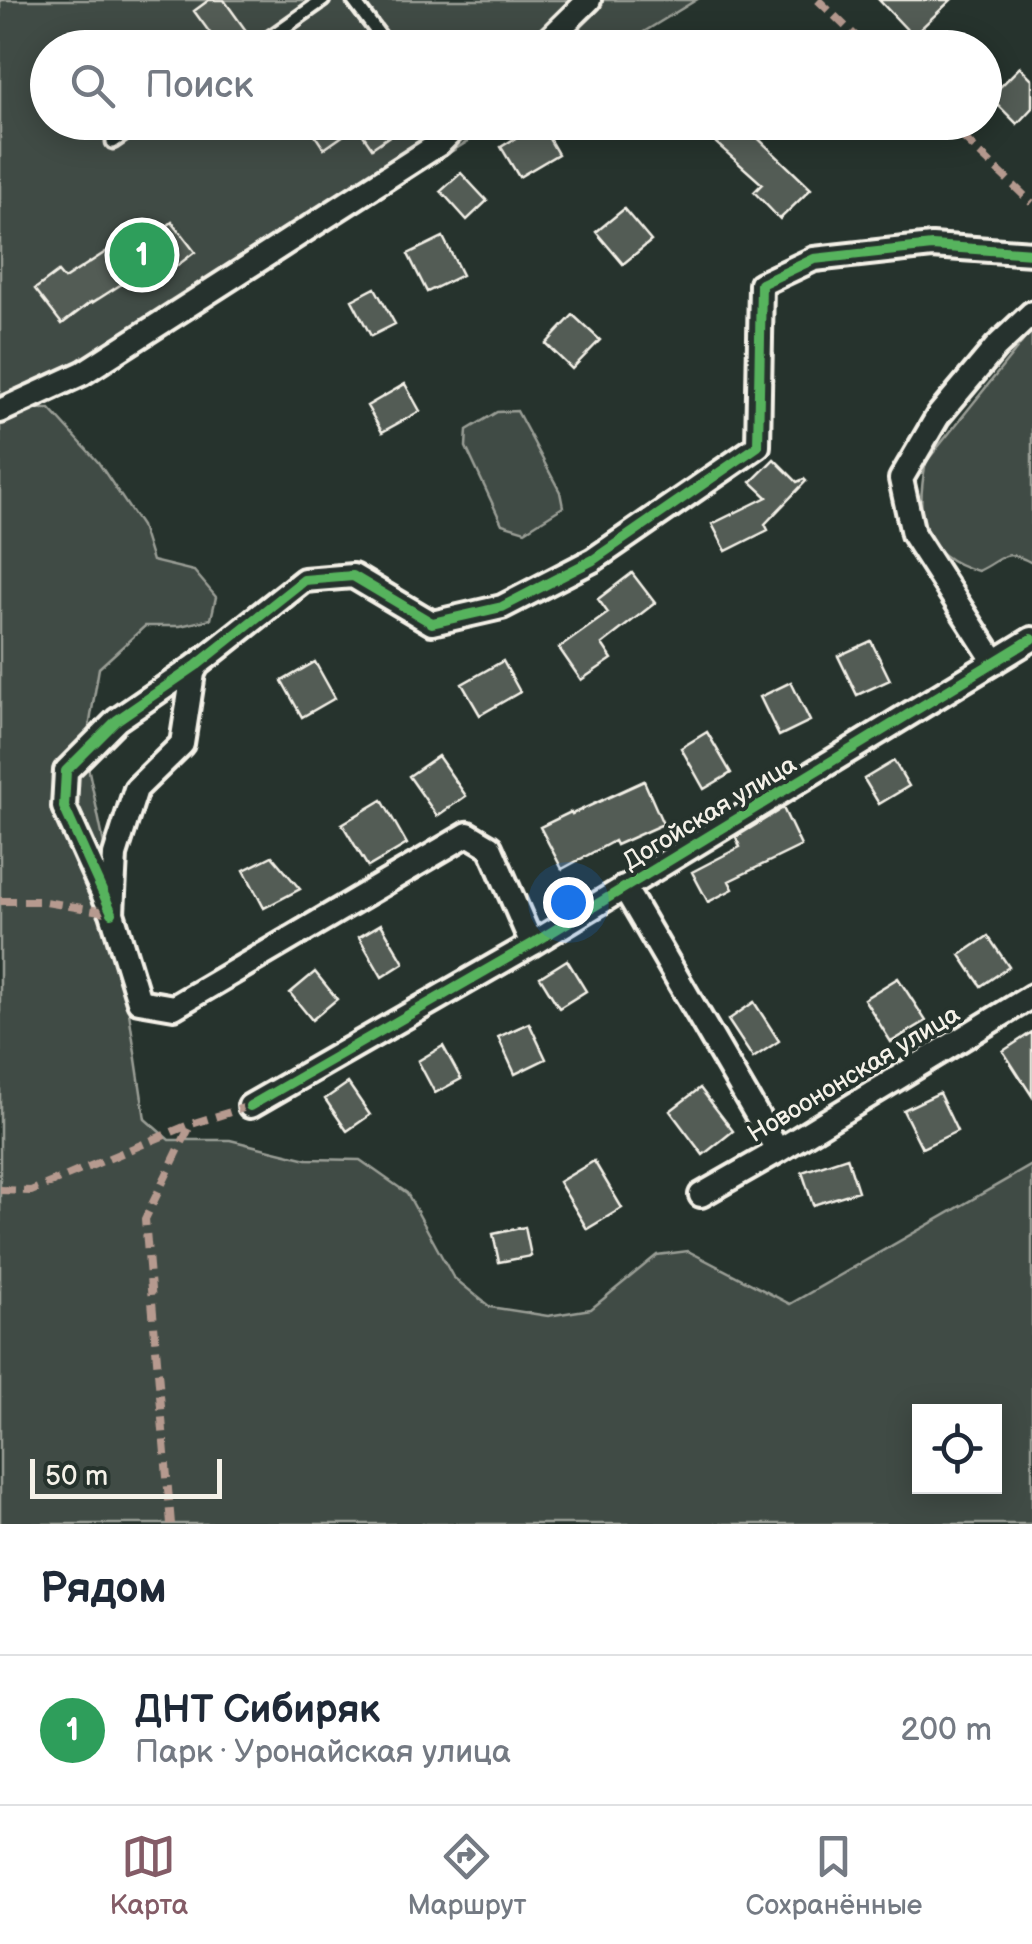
<!DOCTYPE html>
<html lang="ru">
<head>
<meta charset="utf-8">
<style>
	:root { --surface:#fff; --page:#f6f6f7; --text:#1f2937; --muted:#747a83; --line:#e0e1e3; --accent:#845c67 }
	body { margin:0; font-family:"Balsamiq Sans",sans-serif; background:var(--page); color:var(--text) }
	.controls { position:absolute; right:30px; bottom:30px; display:grid; overflow:hidden; border-radius:0px; box-shadow:0 5px 25px #0003 }
	.controls button { width:90px; height:90px; display:grid; place-items:center; padding:0; border:0; border-bottom:2px solid var(--line); background:var(--surface); color:var(--text); font:50px sans-serif }
	.scale { position:absolute; left:30px; bottom:25px; width:192px; box-sizing:border-box; padding-left:10px; border:5px solid #f4f1e8; border-top:0; font-size:28px; line-height:35px; white-space:nowrap; color:#f4f1e8; -webkit-text-stroke:8px #26332d; paint-order:stroke }
	.you { position:absolute; left:568px; top:902px; width:35px; height:35px; margin:-25px; border:8px solid #fff; border-radius:50%; background:#1a73e8; box-shadow:0 0 0 15px #1a73e833 }
	.badge { display:grid; place-items:center; width:65px; height:65px; border-radius:50%; background:var(--accent); color:#fff; font-size:32px; font-weight:700 }
	.pin { position:absolute; translate:-50% -50%; border:5px solid #fff; box-shadow:0 2px 10px #0006 }
	.list { margin:0; padding:0; list-style:none }
	h2 { display:flex; justify-content:space-between; align-items:center; height:130px; margin:0; padding:0 40px; font-size:42px }
	h2 small { font-size:32px; font-weight:400; color:var(--muted) }
	.list li { display:grid; grid-template-columns:65px 1fr auto; gap:30px; align-items:center; box-sizing:border-box; height:150px; padding:0 40px; border-top:2px solid var(--line) }
	.list b { display:block; font-size:38px; white-space:nowrap }
	.list p { margin:0; font-size:32px; white-space:nowrap; color:var(--muted) }
	.list em { font-size:32px; font-style:normal; color:var(--muted) }
	.icon { flex:none; width:55px; height:55px; fill:none; stroke:currentColor; stroke-width:2; stroke-linecap:round; stroke-linejoin:round }
	.map { position:relative; flex:none; width:1032px; height:1524px; overflow:hidden }
	.search { position:absolute; background:var(--surface); box-shadow:0 5px 25px #0003; left:30px; right:30px; top:30px; height:110px; display:flex; align-items:center; gap:25px; box-sizing:border-box; padding:0 35px; border-radius:55px; color:var(--muted); font-size:38px }
	.sheet { height:280px; background:var(--surface) }
	nav { display:flex; justify-content:space-around; align-items:center; box-sizing:border-box; height:140px; border-top:2px solid var(--line); background:var(--surface); font-size:28px; color:var(--muted) }
	nav a { display:grid; justify-items:center; gap:5px }
	nav .on { color:var(--accent) }
	.map>svg:first-child { display:block }
	.green { fill:#414b45; stroke:#9a9e96; stroke-width:2.5; fill-rule:evenodd }
	.building { fill:#525c55; stroke:#f4f1e8; stroke-width:2.5 }
	.lines { fill:none; stroke-linecap:round; stroke-linejoin:round }
	.lane-casing { stroke:#f4f1e8; stroke-width:19 }
	.street-casing { stroke:#f4f1e8; stroke-width:30 }
	.lane { stroke:#26332d; stroke-width:11 }
	.street { stroke:#26332d; stroke-width:22 }
	.quiet { stroke:#b69a8f; stroke-width:8; stroke-dasharray:15 8; stroke-linecap:butt }
	.cycleway-casing { stroke:#26332d; stroke-width:16 }
	.cycleway { stroke:#56b35d; stroke-width:10 }
	.labels { text-anchor:middle; stroke-width:8; stroke-linejoin:round; paint-order:stroke }
	.street-label { font-size:25px; fill:#f4f1e8; stroke:#26332d }
</style>
</head>
<body>
<div class="map">
<svg width="1032" height="1524" viewBox="0 0 1032 1524">
	<rect width="100%" height="100%" fill="#26332d"/>
	<filter id="ink" filterUnits="userSpaceOnUse"><feTurbulence type="fractalNoise" baseFrequency=".01" numOctaves="2"/><feDisplacementMap in="SourceGraphic" scale="20" xChannelSelector="R" yChannelSelector="G"/><feConvolveMatrix kernelMatrix="1 2 1 2 8 2 1 2 1" color-interpolation-filters="sRGB"/></filter>
	<g filter="url(#ink)">
		<path class="green" d="M 0,0 L 696,0 L 619,47 L 48,48 L 48,122 L 498,123 L 32,409 L 50,409 L 98,462 L 141,526 L 152,561 L 194,571 L 216,597 L 211,619 L 180,626 L 145,626 L 99,668 L 85,752 L 103,839 L 145,1119 L 169,1140 L 230,1140 L 307,1159 L 360,1160 L 407,1193 L 453,1277 L 490,1307 L 548,1316 L 591,1309 L 657,1255 L 688,1251 L 790,1304 L 1032,1165 L 1032,1524 L 0,1524 ZM 920,1412 L 994,1412 L 994,1486 L 920,1486 Z
			M 1032,330 L 1032,563 C 1003,547 1004,559 978,571 C 919,555 915,515 926,462 Z
			M 517,411 L 560,492 L 563,507 L 525,531 L 502,524 L 466,447 L 467,430 L 497,412 Z"/>
		<path class="building" d="M 209,0 L 224,0 L 247,32 L 226,48 L 221,48 L 194,11 Z
			M 879,0 L 951,0 L 913,36 Z
			M 1020,67 L 1032,79 L 1032,108 L 1017,124 L 990,97 Z
			M 324,122 L 410,122 L 372,148 L 357,126 L 324,149 L 312,131 Z
			M 734,122 L 741,122 L 811,189 L 780,219 L 754,192 L 762,184 L 716,143 Z
			M 540,123 L 558,154 L 519,177 L 501,147 Z
			M 461,173 L 487,201 L 467,220 L 441,191 Z
			M 624,209 L 651,241 L 623,264 L 596,232 Z
			M 172,222 L 195,252 L 170,271 L 161,259 L 92,303 L 91,302 L 62,324 L 35,289 L 58,272 L 64,279 L 112,248 L 121,262 Z
			M 443,237 L 462,275 L 427,292 L 408,254 Z
			M 375,288 L 395,324 L 371,336 L 352,300 Z
			M 573,315 L 600,340 L 572,369 L 546,344 Z
			M 405,384 L 420,411 L 382,432 L 367,406 Z
			M 774,459 L 797,482 L 804,479 L 806,481 L 765,524 L 768,530 L 726,551 L 712,524 L 767,497 L 751,482 Z
			M 632,573 L 655,603 L 602,644 L 612,659 L 581,680 L 559,648 L 608,613 L 598,599 Z
			M 871,641 L 890,680 L 857,695 L 838,656 Z
			M 503,661 L 520,692 L 480,715 L 462,684 Z
			M 315,662 L 335,698 L 302,717 L 282,681 Z
			M 791,682 L 810,721 L 779,736 L 760,697 Z
			M 707,732 L 731,773 L 704,789 L 681,748 Z
			M 438,756 L 466,796 L 437,816 L 409,776 Z
			M 894,761 L 909,786 L 879,804 L 864,779 Z
			M 644,781 L 663,824 L 616,845 L 614,841 L 562,869 L 540,827 L 571,812 L 572,814 Z
			M 382,800 L 407,844 L 368,867 L 342,824 Z
			M 783,808 L 801,846 L 729,881 L 733,889 L 708,902 L 692,872 L 740,847 L 736,837 Z
			M 272,856 L 300,889 L 264,908 L 244,870 Z
			M 381,924 L 404,963 L 382,977 L 359,937 Z
			M 988,936 L 1009,967 L 981,986 L 960,955 Z
			M 567,960 L 586,991 L 559,1008 L 540,977 Z
			M 315,972 L 337,999 L 312,1020 L 290,993 Z
			M 898,978 L 926,1021 L 891,1042 L 864,999 Z
			M 754,1002 L 779,1041 L 753,1058 L 728,1020 Z
			M 529,1023 L 546,1059 L 515,1074 L 498,1037 Z
			M 1032,1032 L 1032,1096 L 1003,1051 Z
			M 443,1046 L 461,1079 L 435,1093 L 418,1061 Z
			M 348,1083 L 370,1115 L 347,1131 L 325,1099 Z
			M 700,1088 L 733,1131 L 703,1155 L 670,1111 Z
			M 939,1093 L 957,1131 L 922,1148 L 903,1110 Z
			M 847,1157 L 858,1191 L 813,1205 L 802,1172 Z
			M 594,1161 L 622,1208 L 587,1229 L 559,1182 Z
			M 525,1227 L 531,1256 L 499,1262 L 493,1234 Z"/>
		<g class="lines">
			<defs>
				<path id="lane" d="M 353,0 L 389,48
					M 255,48 L 323,0
					M 113,142 L 142,122"/>
				<path id="street" d="M 540,48 L 589,0
					M 0,411 L 83,373 L 439,144 L 461,122
					M 995,662 L 913,534 L 901,479 L 938,416 L 996,347 L 1032,313
					M 197,665 L 193,673 L 182,744 L 136,789 L 115,855 L 112,913 L 139,1001 L 174,1007 L 468,834 L 490,847 L 532,944
					M 624,887 L 778,1151
					M 112,913 L 64,807 L 66,771 L 117,720 L 197,665 L 304,580 L 353,576 L 432,623 L 502,607 L 593,560 L 758,446 L 761,284 L 814,259 L 932,246 L 1032,253
					M 250,1106 L 532,944 L 1032,639
					M 701,1195 L 778,1151 L 1032,996"/>
			</defs>
			<use href="#lane" class="lane-casing"/>
			<use href="#street" class="street-casing"/>
			<use href="#lane" class="lane"/>
			<use href="#street" class="street"/>
			<path class="quiet" d="M 818,0 L 868,48
				M 947,122 L 1032,203
				M 0,901 L 39,901 L 112,913
				M 0,1190 L 31,1191 L 191,1124
				M 171,1524 L 145,1219 L 191,1124 L 250,1106"/>
			<defs>
				<path id="cycleway" d="M 112,913 L 64,807 L 66,771 L 117,720 L 197,665 L 304,580 L 353,576 L 432,623 L 502,607 L 593,560 L 758,446 L 761,284 L 814,259 L 932,246 L 1032,253
					M 250,1106 L 532,944 L 1032,639"/>
			</defs>
			<use href="#cycleway" class="cycleway-casing"/>
			<use href="#cycleway" class="cycleway"/>
		</g>
	</g>
	<g class="labels">
		<g class="street-label">
			<text transform="translate(709 812) rotate(-31)" y="9">Догойская улица</text>
			<text transform="translate(853 1073) rotate(-31)" y="9">Новоононская улица</text>
		</g>
	</g>
</svg>
<div class="controls">
<button><svg class="icon" aria-label="locate" viewBox="0 0 24 24"><circle cx="12" cy="12" r="6"/><path d="M12 2v4M12 18v4M2 12h4M18 12h4"/></svg></button>
</div>
<div class="scale">50 m</div>
<div class="you"></div>
<div class="pin badge" style="left:142px;top:255px;background:#2e9e5b">1</div>
<div class="search"><svg class="icon" aria-label="search" viewBox="0 0 24 24"><circle cx="10" cy="10" r="6"/><path d="M15 15l6 6"/></svg>Поиск</div>
</div>
<section class="sheet">
<h2>Рядом<small></small></h2>
<ul class="list">
<li><span class="badge" style="background:#2e9e5b">1</span><div><b>ДНТ Сибиряк</b><p>Парк · Уронайская улица</p></div><em>200 m</em></li>
</ul>
</section>
<nav>
<a class="on"><svg class="icon" aria-label="map" viewBox="0 0 24 24"><path d="M3 6l6-2 6 2 6-2v14l-6 2-6-2-6 2zM9 4v14M15 6v14"/></svg>Карта</a>
<a><svg class="icon" aria-label="directions" viewBox="0 0 24 24"><path d="M12 3l9 9-9 9-9-9zM9 14v-3h6M13 9l2 2-2 2"/></svg>Маршрут</a>
<a><svg class="icon" aria-label="saved" viewBox="0 0 24 24"><path d="M7 4h10v16l-5-4-5 4z"/></svg>Сохранённые</a>
</nav>
</body>
</html>
